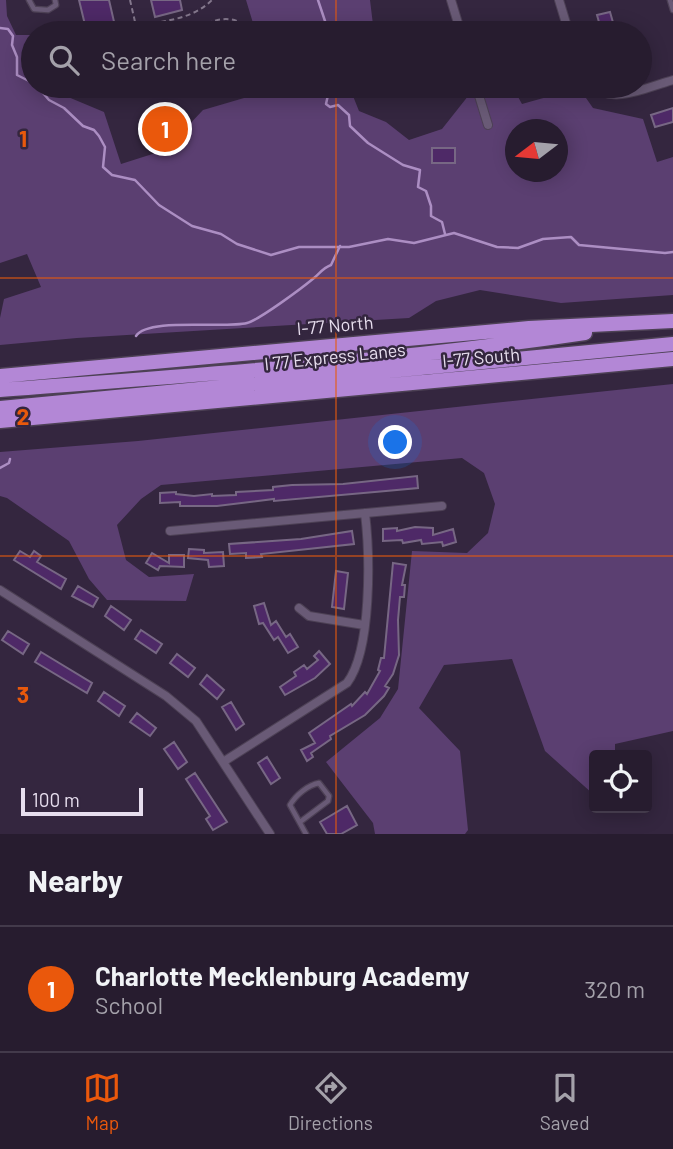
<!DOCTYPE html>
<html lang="en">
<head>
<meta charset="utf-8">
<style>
	:root { --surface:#271c2f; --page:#33293b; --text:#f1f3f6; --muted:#a4a1aa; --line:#433a4b; --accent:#ea580c }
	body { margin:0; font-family:Barlow,sans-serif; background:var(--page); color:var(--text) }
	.controls { position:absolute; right:21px; bottom:21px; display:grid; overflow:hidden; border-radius:7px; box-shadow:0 4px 18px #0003 }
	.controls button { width:63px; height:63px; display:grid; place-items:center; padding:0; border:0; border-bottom:2px solid var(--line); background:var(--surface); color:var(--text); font:35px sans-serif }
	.compass { position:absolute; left:505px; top:119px; width:63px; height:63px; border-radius:50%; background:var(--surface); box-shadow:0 4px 18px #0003; rotate:254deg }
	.scale { position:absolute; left:21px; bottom:18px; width:122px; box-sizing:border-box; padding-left:7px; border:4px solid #e7deee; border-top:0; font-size:19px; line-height:24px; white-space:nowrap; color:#e7deee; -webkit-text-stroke:5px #34263f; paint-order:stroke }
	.you { position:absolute; left:396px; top:443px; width:24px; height:24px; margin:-18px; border:5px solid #fff; border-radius:50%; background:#1a73e8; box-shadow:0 0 0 10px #1a73e833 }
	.badge { display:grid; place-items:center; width:46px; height:46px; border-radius:50%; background:var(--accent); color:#fff; font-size:23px; font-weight:700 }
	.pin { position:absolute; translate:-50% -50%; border:4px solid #fff; box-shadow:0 2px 7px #0006 }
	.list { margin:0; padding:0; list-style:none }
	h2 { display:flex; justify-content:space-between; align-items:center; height:91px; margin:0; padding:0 28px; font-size:30px }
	h2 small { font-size:23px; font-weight:400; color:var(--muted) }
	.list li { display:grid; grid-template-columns:46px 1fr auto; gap:21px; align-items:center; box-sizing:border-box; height:126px; padding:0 28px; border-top:2px solid var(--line) }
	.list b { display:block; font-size:26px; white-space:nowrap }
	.list p { margin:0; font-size:23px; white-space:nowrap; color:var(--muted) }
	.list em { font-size:23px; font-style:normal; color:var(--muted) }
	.icon { flex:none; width:38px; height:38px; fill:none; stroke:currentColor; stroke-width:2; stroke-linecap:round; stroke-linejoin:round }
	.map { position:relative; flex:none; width:673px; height:834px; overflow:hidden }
	.search { position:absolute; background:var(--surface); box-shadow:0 4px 18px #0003; left:21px; right:21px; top:21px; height:77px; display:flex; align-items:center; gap:18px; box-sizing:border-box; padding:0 24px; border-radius:38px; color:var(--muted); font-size:26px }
	.sheet { height:217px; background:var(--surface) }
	nav { display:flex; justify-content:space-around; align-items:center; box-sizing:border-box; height:98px; border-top:2px solid var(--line); background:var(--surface); font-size:19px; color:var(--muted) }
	nav a { display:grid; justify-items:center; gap:4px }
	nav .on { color:var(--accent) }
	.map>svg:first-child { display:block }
	.green { fill:#5b3f71; fill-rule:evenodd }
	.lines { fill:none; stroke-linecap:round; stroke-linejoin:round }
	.stream { stroke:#ac8ec3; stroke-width:2.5 }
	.building { fill:#4e2967; stroke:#776784; stroke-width:2 }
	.service-casing { stroke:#4d4155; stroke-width:7 }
	.minor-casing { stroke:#4d4155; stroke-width:10 }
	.motorway-casing { stroke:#4d4155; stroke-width:17 }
	.path { stroke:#84788d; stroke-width:2; stroke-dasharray:5 3.5; stroke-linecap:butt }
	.service { stroke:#695a76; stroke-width:4.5 }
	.minor { stroke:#695a76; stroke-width:8 }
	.motorway { stroke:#b387d6; stroke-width:14 }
	.grid { fill:none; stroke:#e8590c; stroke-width:2; stroke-opacity:0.55 }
	.labels { text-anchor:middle; stroke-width:5; stroke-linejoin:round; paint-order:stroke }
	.street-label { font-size:18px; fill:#e7deee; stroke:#34263f }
	.grid-label { font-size:23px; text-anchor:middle; font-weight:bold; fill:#e8590c; stroke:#34263f; stroke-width:5; stroke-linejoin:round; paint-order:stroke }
</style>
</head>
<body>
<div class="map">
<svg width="673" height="834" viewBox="0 0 673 834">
	<rect width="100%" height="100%" fill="#34263f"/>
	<path class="green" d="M 0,0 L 6,0 L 7,16 L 16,35 L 33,35 L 33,86 L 49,86 L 49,89 L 104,112 L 121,164 L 165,150 L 203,110 L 261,93 L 264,86 L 349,86 L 359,111 L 386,122 L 409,140 L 442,129 L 476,86 L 512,86 L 522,104 L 579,88 L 593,108 L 643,119 L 657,162 L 673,157 L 673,295 L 561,303 L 480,290 L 436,301 L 409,318 L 77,338 L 0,345 L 0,318 L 4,299 L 41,287 L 27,254 L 0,263 ZM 516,130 L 558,130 L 558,172 L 516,172 Z
		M 246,0 L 370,0 L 374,33 L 256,33 Z
		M 673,384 L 673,731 L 615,744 L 615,755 L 594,755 L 593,794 L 545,751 L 512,659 L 444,665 L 419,708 L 460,751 L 468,830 L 465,834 L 375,834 L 373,823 L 326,762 L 380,718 L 398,689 L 412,551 L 467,553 L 488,533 L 495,504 L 484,473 L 462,458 L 161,485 L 141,499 L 117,525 L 126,560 L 149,577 L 194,574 L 186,601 L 107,600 L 89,579 L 69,541 L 7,498 L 0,496 L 0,452 L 138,441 Z"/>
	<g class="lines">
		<path class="stream" d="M 318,0 L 325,21 L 319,33
			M 0,28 L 8,29 L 13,36 L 12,45 L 17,57 L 17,75 L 33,83
			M 37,86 L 49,100 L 64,108 L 83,126 L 94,130 L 99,136 L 105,147 L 103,167 L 112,175 L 135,180 L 159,205 L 192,226 L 221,234 L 237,244 L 271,255 L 299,247 L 349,247 L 388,239 L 414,243 L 454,233 L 497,247 L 518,248 L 543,239 L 571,237 L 579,245 L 665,253 L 673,252
			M 330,86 L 326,104 L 330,107 L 338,105 L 349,115 L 350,126 L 368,143 L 403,165 L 420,170 L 418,187 L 426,191 L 431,206 L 431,216 L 442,222 L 445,234
			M 136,336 C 148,317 224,329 247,323 C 259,320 302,288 314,278 C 320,273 323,268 331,265 L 340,246
			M 0,468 L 9,463 L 10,459"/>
	</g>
	<path class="building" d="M 79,0 L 109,0 L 115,26 L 87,33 Z
		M 151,0 L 180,0 L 182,10 L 155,17 Z
		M 610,12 L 616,33 L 602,33 L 597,15 Z
		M 673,108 L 673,122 L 655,127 L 651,115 Z
		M 432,148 L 455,148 L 455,163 L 432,163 Z
		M 417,476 L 418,488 L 386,491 L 274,501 L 274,499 L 217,506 L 180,506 L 180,502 L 160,503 L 160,493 L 176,492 L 176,494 L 194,496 L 212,494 L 212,496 L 236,495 L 236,492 L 273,490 L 273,487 L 292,485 L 343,484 Z
		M 415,527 L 433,528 L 433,535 L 453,529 L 456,542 L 443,546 L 442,542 L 422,544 L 421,540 L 403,543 L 402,540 L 383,541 L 383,529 L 397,528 L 397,531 Z
		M 352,531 L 354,544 L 261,554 L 262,557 L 246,558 L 246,553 L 230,554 L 229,544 L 301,539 Z
		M 189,549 L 204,550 L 204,553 L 223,552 L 224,566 L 209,567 L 208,560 L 188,558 Z
		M 20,551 L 30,557 L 34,551 L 41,556 L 37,562 L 66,579 L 61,589 L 14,560 Z
		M 152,553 L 169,563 L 169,555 L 184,555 L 184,567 L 160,566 L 158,570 L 146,563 Z
		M 393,563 L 406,565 L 402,585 L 405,585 L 404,597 L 400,597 L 398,620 L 399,655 L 393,674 L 385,686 L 389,688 L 384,696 L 365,715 L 330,736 L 331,739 L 311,753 L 313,757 L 307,761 L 301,750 L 315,743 L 309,733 L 351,704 L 352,706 L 365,692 L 367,694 L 380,671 L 378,670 L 381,658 L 384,658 Z
		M 336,571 L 348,573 L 344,609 L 332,607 Z
		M 78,586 L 98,598 L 93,607 L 72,596 Z
		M 264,603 L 271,625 L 276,621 L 286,637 L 290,634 L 298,647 L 288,653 L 278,637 L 274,640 L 263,623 L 259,624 L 254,606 Z
		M 111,606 L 131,620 L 124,630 L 105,616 Z
		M 141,630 L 162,644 L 156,653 L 135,639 Z
		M 8,631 L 29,644 L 23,654 L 2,640 Z
		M 319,651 L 330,664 L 315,678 L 285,695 L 280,687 L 296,676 L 294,672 L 304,665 L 307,669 L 318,660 L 314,656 Z
		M 41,652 L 92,683 L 87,693 L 35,662 Z
		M 177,654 L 195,668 L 188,677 L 170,663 Z
		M 207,675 L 224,690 L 217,699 L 200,684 Z
		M 104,692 L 125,706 L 119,716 L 98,701 Z
		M 231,702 L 244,724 L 236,730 L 222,707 Z
		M 137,713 L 156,728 L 150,736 L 130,722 Z
		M 174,742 L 187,762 L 178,769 L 164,749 Z
		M 267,757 L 280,778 L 271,784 L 258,763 Z
		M 195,773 L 227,822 L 213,830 L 206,819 L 210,816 L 186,779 Z
		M 347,806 L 357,825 L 341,834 L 327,834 L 320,822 Z"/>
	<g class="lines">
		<defs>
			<path id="service" d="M 29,0 L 34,9 L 48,10 L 56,5 L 55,0
				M 670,0 L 673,10
				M 300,822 L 328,801 L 329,796 L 319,783 C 308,785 296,795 290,805 L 306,834"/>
			<path id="minor" d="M 451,0 L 461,33
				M 559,0 L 569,33
				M 476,86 L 488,125
				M 591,86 C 614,105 647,87 673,80
				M 170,531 L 442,506
				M 0,590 L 166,696 L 196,721 L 270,834
				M 299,608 L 309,616 L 364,625
				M 223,762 L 347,683 C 372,650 370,555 365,513"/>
			<path id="motorway" d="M 0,376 L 529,328 L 673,321
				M 0,390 C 195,375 391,362 585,333
				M 0,408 L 673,344
				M 0,421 L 673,359"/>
		</defs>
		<use href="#service" class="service-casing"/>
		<use href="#minor" class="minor-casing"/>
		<use href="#motorway" class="motorway-casing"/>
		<path class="path" d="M 130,0 L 136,26
			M 67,24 L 76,33
			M 138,29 L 146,33
			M 120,33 C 150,19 187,25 212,0
			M 170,33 L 187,33
			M 193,33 C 211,17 237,12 253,33
			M 190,86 C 206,96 223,94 239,86"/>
		<use href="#service" class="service"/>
		<use href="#minor" class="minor"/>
		<use href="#motorway" class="motorway"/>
	</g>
	<path class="grid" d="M 336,0 L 336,33M 336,86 L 336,834M 0,278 L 673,278M 0,556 L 673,556"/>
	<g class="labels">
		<g class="street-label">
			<text transform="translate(335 326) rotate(-5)" y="6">I-77 North</text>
			<text transform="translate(335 357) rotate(-6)" y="6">I 77 Express Lanes</text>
			<text transform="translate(481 358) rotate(-5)" y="6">I-77 South</text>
		</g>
	</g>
	<g class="grid-label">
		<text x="23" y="147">1</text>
		<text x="23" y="425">2</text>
		<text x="23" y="703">3</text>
	</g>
</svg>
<div class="controls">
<button><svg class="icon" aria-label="locate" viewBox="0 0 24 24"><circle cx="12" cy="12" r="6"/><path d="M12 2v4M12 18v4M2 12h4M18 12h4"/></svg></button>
</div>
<svg class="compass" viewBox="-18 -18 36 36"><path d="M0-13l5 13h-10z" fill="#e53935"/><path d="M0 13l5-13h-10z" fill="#a4a1aa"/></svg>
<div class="scale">100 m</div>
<div class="you"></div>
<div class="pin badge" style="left:165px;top:129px">1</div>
<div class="search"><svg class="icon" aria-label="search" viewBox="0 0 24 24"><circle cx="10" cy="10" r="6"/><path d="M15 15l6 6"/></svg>Search here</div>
</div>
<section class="sheet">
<h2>Nearby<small></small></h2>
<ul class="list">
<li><span class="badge">1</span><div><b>Charlotte Mecklenburg Academy</b><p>School</p></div><em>320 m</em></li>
</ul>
</section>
<nav>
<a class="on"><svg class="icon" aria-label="map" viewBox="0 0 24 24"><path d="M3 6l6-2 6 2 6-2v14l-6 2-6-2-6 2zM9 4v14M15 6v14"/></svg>Map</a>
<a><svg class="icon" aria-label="directions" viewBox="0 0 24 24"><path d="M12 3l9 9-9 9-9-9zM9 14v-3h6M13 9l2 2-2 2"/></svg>Directions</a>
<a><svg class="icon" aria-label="saved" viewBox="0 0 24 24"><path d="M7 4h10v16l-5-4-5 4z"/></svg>Saved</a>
</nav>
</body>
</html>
